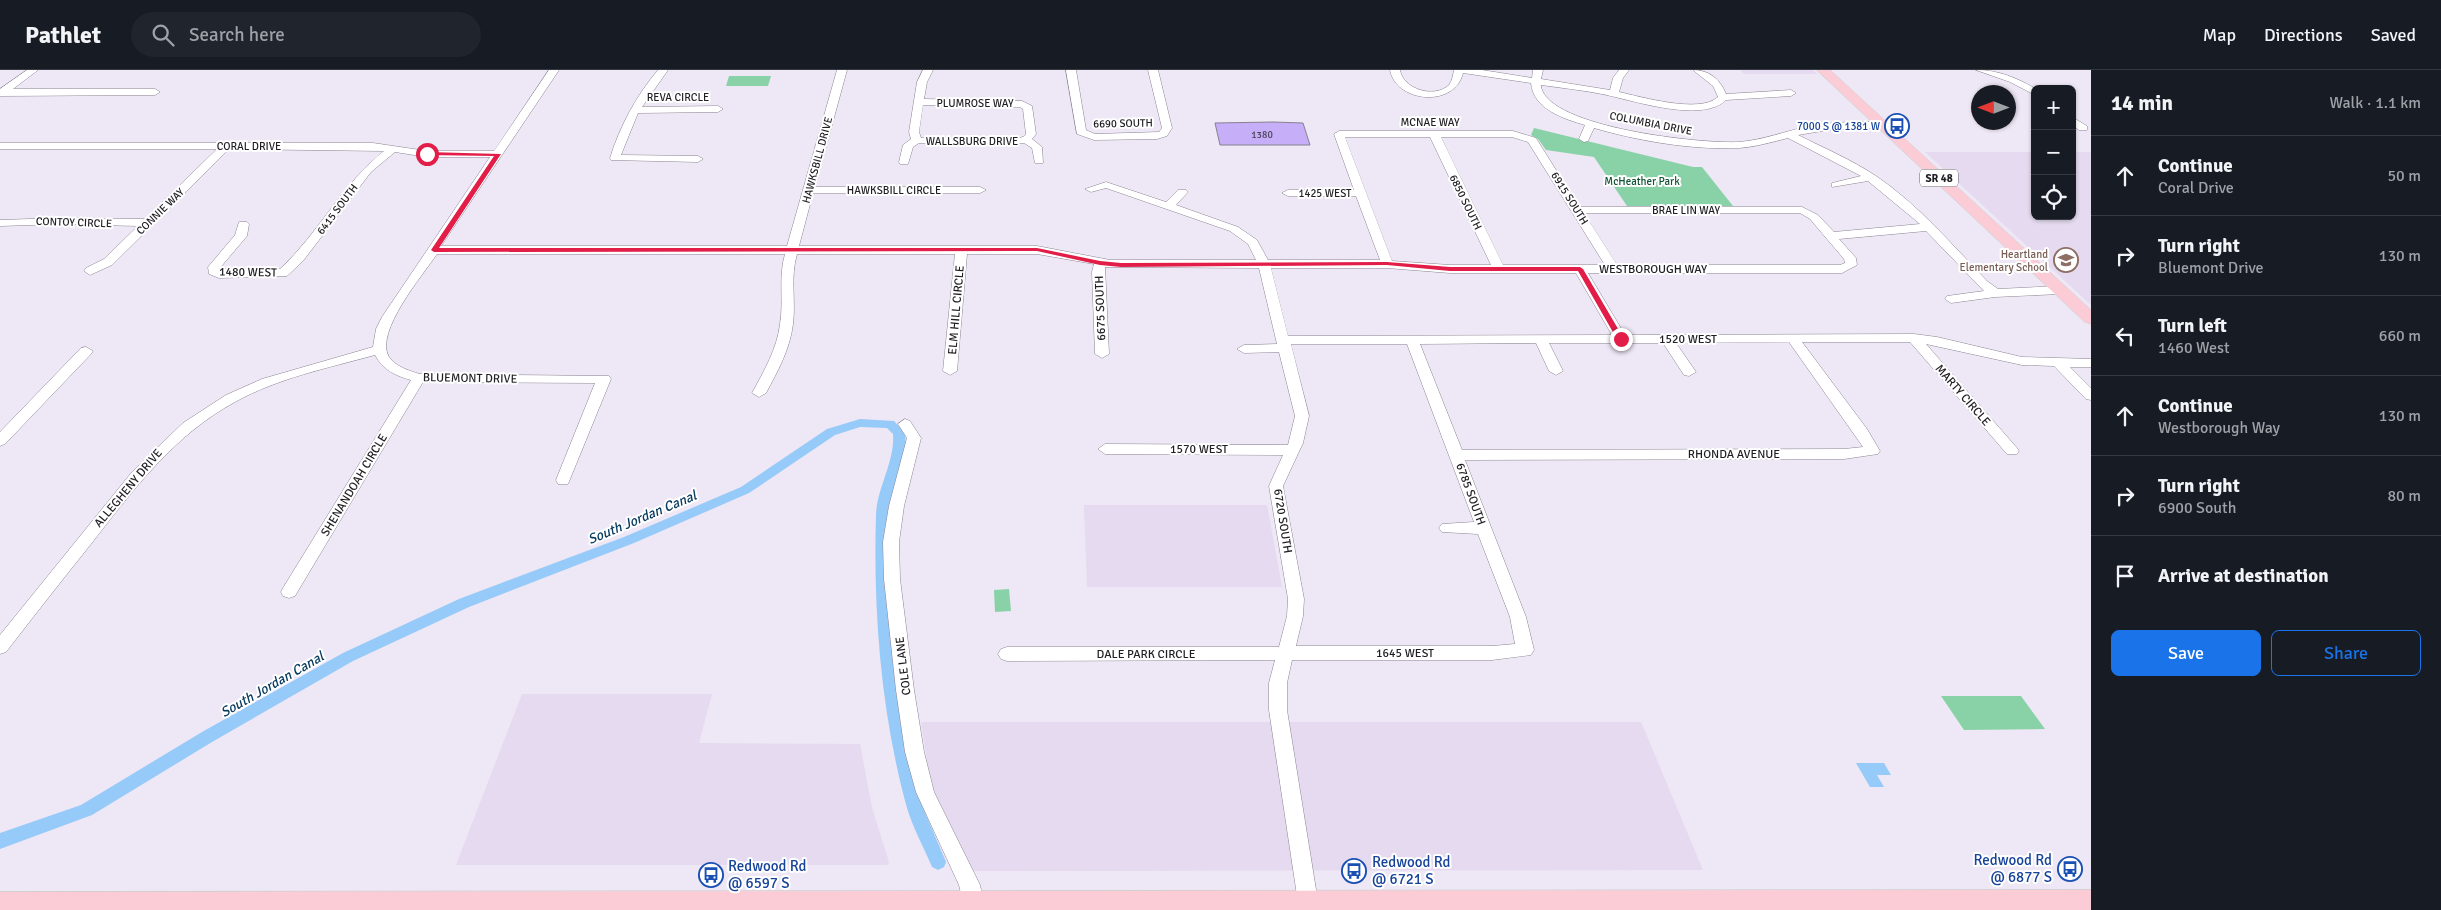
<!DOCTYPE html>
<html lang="en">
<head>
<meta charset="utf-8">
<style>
	:root { --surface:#171b24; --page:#20242c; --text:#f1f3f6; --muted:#9ea1a6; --line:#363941; --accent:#1a73e8 }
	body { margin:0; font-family:Signika,sans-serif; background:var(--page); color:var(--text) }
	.controls { position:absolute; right:15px; top:15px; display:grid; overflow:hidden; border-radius:8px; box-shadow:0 1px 4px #0004 }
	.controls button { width:45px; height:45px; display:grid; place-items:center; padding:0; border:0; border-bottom:1px solid var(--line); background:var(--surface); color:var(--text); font:25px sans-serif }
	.compass { position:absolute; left:1971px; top:15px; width:45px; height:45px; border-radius:50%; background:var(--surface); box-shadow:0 1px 4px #0004; rotate:270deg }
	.stop { position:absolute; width:15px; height:15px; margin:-11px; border:4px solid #e11d48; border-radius:50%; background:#fff }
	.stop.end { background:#e11d48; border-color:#fff; box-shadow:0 1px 5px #0008 }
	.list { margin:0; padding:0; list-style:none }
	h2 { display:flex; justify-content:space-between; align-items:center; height:65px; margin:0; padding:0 20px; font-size:21px }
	h2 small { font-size:16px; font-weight:400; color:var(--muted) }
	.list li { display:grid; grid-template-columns:32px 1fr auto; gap:15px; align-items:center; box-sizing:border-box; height:80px; padding:0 20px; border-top:1px solid var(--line) }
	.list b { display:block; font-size:19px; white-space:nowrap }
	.list p { margin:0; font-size:16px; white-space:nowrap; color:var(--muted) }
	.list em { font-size:16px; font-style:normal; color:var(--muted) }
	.actions { display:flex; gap:10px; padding:15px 20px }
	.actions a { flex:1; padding:11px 0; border:1px solid var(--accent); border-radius:8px; text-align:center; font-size:18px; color:var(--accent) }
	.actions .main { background:var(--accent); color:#fff }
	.icon { flex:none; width:28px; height:28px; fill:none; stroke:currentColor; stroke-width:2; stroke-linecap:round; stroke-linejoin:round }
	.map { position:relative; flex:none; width:2091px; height:840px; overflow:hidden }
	header { display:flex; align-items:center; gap:30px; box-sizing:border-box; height:70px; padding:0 25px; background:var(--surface); border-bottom:1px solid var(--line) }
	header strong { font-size:24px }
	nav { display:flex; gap:28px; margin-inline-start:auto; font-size:18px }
	.search { width:350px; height:45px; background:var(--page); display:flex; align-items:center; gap:12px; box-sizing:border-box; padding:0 18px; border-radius:28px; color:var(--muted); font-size:19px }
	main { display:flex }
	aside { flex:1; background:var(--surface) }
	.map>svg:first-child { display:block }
	.built { fill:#e5daef }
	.green { fill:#89d2a8 }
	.water { fill:#96caf9 }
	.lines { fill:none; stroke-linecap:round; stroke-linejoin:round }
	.canal { fill:#96caf9; fill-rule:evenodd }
	.building { fill:#c7aef9; stroke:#86818f }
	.minor-casing { stroke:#8b8491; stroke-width:1 }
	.major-casing { stroke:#cececf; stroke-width:1 }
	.minor { fill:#fff; fill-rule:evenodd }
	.major { fill:#fbccd5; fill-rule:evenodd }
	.route { fill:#e11d48 }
	.labels { text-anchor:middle; stroke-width:4; stroke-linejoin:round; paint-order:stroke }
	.number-label { font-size:10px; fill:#4a4258 }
	.far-street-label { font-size:11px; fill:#201e23; stroke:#fff }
	.far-transit-label { font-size:11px; fill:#164399; stroke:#fff; text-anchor:end }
	.shield { fill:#fff; stroke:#636265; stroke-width:1 }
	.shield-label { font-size:11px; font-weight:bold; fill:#201e23 }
	.far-park-label { font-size:11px; fill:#125335; stroke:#fff }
	.far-education-label { font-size:11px; fill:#785e54; stroke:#fff; text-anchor:end }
	.street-label { font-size:12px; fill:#201e23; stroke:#fff }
	.water-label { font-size:14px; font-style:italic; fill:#093c61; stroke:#fff }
	.near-transit-label { font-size:15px; fill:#164399; stroke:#fff; text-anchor:start }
</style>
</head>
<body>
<header>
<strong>Pathlet</strong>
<div class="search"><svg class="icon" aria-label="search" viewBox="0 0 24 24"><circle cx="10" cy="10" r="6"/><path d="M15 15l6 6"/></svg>Search here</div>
<nav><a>Map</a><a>Directions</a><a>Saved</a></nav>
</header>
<main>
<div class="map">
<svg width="2091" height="840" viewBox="0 0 2091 840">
	<rect width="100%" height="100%" fill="#eee7f5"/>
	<path class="built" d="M 1740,0 L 1813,0 L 1817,4 L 1744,4 Z
		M 1925,82 L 2035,82 L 2035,146 L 2072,146 L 2072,82 L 2091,82 L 2091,235 Z
		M 1084,435 L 1267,435 L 1282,517 L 1087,517 Z
		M 522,624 L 712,624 L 699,673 L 860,674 L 872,738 L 889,792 L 887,795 L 456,795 Z
		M 921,652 L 1641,652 L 1703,800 L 973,801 L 932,724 Z"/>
	<path class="green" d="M 729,6 L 771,6 L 768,16 L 726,16 Z
		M 1534,58 L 1693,97 L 1702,97 L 1733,136 L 1627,136 L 1594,87 L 1546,80 L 1538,69 L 1531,65 Z
		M 1009,519 L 1011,541 L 995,542 L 994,520 Z
		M 1941,626 L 2021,626 L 2045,659 L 1964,660 Z"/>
	<path class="water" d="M 1856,693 L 1884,693 L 1891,705 L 1877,705 L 1884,717 L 1870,717 Z"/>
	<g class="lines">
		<path class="canal" d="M 860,349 L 894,351 L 905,363 L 906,376 L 889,437 L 888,501 L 905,666 L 924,740 L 946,792 L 944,797 L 938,800 L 932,797 C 924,778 913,758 907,738 C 881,644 873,542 876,445 C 877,417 895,392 893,364 L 887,358 L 860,357 L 835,365 L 749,423 L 634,473 L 469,537 L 353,591 L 212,672 L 92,745 L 0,779 L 0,763 L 81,735 L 202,662 L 343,583 L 459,529 L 624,467 L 741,417 L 827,359 Z"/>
	</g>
	<path class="building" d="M 1273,52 L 1303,53 L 1310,75 L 1220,75 L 1215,53 Z"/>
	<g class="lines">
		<defs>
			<path id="minor" d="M 27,0 L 38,0 L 13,19 L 155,19 L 160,22 L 155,25 L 0,26 L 0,19 Z
				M 549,0 L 559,0 L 441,176 L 787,176 L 837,0 L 847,0 L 815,117 L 980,117 L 986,120 L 980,123 L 813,123 L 799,176 L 1037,176 L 1110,190 L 1256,190 L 1248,174 L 1230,161 L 1106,118 L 1091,122 L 1085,119 L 1106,112 L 1166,132 L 1178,120 L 1186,120 L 1188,122 L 1176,135 L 1238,157 L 1257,170 L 1268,190 L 1380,190 L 1356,126 L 1288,126 L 1282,123 L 1288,120 L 1354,120 L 1334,64 L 1339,61 L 1513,61 L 1536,68 L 1579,137 L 1802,137 L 1818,145 L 1834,162 L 1920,154 L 1868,111 L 1832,117 L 1832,113 L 1861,106 L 1788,68 C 1772,72 1755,77 1739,78 C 1691,80 1639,71 1594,58 L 1588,71 L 1584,72 L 1579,69 L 1585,55 C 1564,49 1533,39 1531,13 L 1463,3 C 1455,38 1396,33 1390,0 L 1400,0 C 1403,19 1434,29 1449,15 C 1452,11 1453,5 1454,0 L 1482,0 L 1532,8 L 1533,0 L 1543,0 L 1541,9 L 1610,20 L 1613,8 L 1619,0 L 1629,0 L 1623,8 L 1619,22 C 1642,27 1700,44 1718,27 L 1713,16 L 1693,0 C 1709,0 1720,9 1726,24 L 1791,20 L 1796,23 L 1791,26 L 1726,30 C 1702,54 1632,30 1602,24 C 1582,20 1562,18 1541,15 L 1541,17 C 1550,58 1702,74 1739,72 C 1763,70 1786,61 1810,56 C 1826,53 1843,52 1859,52 C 1868,52 1877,51 1886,53 L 1886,57 L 1882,58 L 1828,60 L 1798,65 C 1824,78 1852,90 1876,106 C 1919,135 1952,175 1987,211 L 1998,219 L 2060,216 L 2066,220 L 2060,224 L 1995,227 L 1951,233 L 1945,229 L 1947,226 L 1984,221 L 1926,161 L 1839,169 L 1856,188 L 1857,195 L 1842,203 L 1588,203 L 1625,265 L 1914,264 L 1937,267 L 2022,287 L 2091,289 L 2091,297 L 2070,297 L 2091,318 L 2091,330 L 2086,329 L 2054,296 L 2022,295 L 1926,274 L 2017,378 L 2019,381 L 2017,384 L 2007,384 L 1910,272 L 1802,272 L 1867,359 L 1880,381 L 1878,384 L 1844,389 L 1465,390 L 1526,547 L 1534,580 L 1531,585 L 1492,590 L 1292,590 L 1287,613 L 1287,640 L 1318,832 L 1312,840 L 1301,839 L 1298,832 L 1269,640 L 1269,613 L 1275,590 L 1007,591 L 1001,589 L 998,584 L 1001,579 L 1007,577 L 1279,577 L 1287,546 L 1288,529 L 1269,416 L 1283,385 L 1105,384 L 1098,379 L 1105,374 L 1288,375 L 1295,346 L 1279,282 L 1244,283 L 1237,279 L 1244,275 L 1277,274 L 1259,198 L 1105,197 L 1109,284 L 1102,288 L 1095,284 L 1092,202 L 1094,194 L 1037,184 L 967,184 L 957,301 L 950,305 L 943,301 L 955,184 L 797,184 C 790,208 796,230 793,254 C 790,279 778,301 766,323 L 759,327 L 752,323 C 764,301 777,279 780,254 C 784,230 778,208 785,184 L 437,184 C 423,205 374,262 389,287 C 395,296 409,301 420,304 L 609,306 L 611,309 L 568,414 L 558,414 L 556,410 L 595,313 L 423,312 L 295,526 L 289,528 L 283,526 L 281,522 L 283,518 L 411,310 C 396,306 383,300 375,285 C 328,298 278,308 235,332 C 174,365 133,420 91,474 C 62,510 34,546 6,582 L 0,584 L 0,565 L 132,402 L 183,353 L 226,325 L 262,309 L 373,277 L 376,259 L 382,247 L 490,87 L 427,87 L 395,82 L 371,102 L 303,191 L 287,206 L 219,208 L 209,204 L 208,197 L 235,165 L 239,152 L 247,152 L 249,154 L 247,166 L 219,199 L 280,199 C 319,163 342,114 384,81 L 229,79 L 112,195 L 90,205 L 84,201 L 86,198 L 104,189 L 138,156 L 60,154 L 0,156 L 0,150 L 60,148 L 145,149 L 217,79 L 0,79 L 0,73 L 373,73 L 427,81 L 494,81 ZM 1345,67 L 1430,67 L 1491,195 L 1450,195 L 1392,191 ZM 1441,67 L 1512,67 L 1528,72 L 1605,195 L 1503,195 ZM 1584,143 L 1800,143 L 1810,149 L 1844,189 L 1845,193 L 1840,195 L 1617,195 ZM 1271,198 L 1387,198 L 1450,203 L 1576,203 L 1612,265 L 1288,266 ZM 1789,272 L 1863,377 L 1844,379 L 1462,380 L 1420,274 L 1536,273 L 1549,301 L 1556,305 L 1563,301 L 1549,273 L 1663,273 L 1684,305 L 1689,306 L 1696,302 L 1676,273 ZM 1291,274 L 1407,274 L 1474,452 L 1442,454 L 1439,458 L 1442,462 L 1478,464 L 1510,547 L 1515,574 L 1492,576 L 1296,576 L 1303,546 L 1304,529 L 1283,416 L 1303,373 L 1309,346 Z
				M 658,0 L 668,0 L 642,37 L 718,36 L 723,39 L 718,42 L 638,43 L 621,85 L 698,86 L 703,89 L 698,92 L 611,90 L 610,88 C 620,56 636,26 658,0 Z
				M 923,0 L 933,0 L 927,12 L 924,29 L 1022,31 L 1032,36 L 1036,64 L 1032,69 L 1042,77 L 1043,93 L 1035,93 L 1032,78 L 1024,73 L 919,73 L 913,77 L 908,94 L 900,94 L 899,92 L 903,75 L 911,69 L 909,62 L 917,12 ZM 923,35 L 1020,37 L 1023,39 L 1026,64 L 1023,67 L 1014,69 L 921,68 L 919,62 Z
				M 1066,0 L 1076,0 L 1086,60 L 1095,64 L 1159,62 L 1162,58 L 1148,0 L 1158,0 L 1172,58 L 1167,66 L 1157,69 L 1094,70 L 1077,64 Z
				M 1976,0 C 1999,0 2017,8 2036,19 L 2035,25 L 2010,12 Z
				M 2072,47 L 2087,56 L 2087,60 L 2079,60 L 2072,55 Z
				M 86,277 L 93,281 L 91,284 L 5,374 L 0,376 L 0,362 L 81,278 Z
				M 905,349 L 910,351 L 921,368 L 904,436 L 899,472 L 900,509 L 914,620 L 924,682 L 934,722 L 980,815 L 985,840 L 965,840 L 959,815 L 916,722 L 905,682 L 896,620 L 884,509 L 883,472 L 889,436 L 907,368 L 898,354 Z"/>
			<path id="major" d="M 1817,0 L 1830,0 L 2091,240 L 2091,254 L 2085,252 Z
				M 2091,820 L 2091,840 L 0,840 L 0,822 Z"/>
		</defs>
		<use href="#minor" class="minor-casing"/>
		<use href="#major" class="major-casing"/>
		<use href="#minor" class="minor"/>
		<use href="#major" class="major"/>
	</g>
	<path class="route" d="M 427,82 L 501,84 L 439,178 L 1037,178 L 1100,191 L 1121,193 L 1387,192 L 1450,197 L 1580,197 L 1583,199 L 1624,269 L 1618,271 L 1578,201 L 1450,201 L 1387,195 L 1121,197 L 1100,195 L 1037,181 L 434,182 L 431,180 L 494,86 L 425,85 Z"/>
	<defs>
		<symbol id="bus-ring" viewBox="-11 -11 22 22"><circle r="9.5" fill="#fff" stroke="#1a4fb4" stroke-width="1.5"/><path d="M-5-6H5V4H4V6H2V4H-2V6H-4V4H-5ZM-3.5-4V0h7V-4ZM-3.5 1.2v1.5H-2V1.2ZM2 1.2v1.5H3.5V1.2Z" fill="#1a4fb4"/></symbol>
		<symbol id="school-ring" viewBox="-11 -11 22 22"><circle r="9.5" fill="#fff" stroke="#8d6e63" stroke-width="1.5"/><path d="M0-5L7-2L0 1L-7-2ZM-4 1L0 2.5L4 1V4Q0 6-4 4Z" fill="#8d6e63"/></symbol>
	</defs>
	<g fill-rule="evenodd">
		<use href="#bus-ring" x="1883" y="42" width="28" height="28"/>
		<use href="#school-ring" x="2052" y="176" width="28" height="28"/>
		<use href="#bus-ring" x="2056" y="785" width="28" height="28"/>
		<use href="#bus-ring" x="1340" y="787" width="28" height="28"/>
		<use href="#bus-ring" x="697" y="791" width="28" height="28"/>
	</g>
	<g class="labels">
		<g class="number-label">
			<text x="1262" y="68">1380</text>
		</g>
		<g class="far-street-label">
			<text x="678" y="31">REVA CIRCLE</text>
			<text x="975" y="37">PLUMROSE WAY</text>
			<text x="1430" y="56">MCNAE WAY</text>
			<text transform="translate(1123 53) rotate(-1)" y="4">6690 SOUTH</text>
			<text transform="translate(1651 53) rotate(11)" y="4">COLUMBIA DRIVE</text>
			<text x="972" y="75">WALLSBURG DRIVE</text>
			<text x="249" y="80">CORAL DRIVE</text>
			<text transform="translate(817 90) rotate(-75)" y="4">HAWKSBILL DRIVE</text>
			<text x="894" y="124">HAWKSBILL CIRCLE</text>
			<text x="1325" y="127">1425 WEST</text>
			<text transform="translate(1570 128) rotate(58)" y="4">6915 SOUTH</text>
			<text transform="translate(1466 132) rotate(64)" y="4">6850 SOUTH</text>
			<text transform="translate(337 139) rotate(-53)" y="4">6415 SOUTH</text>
			<text x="1686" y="144">BRAE LIN WAY</text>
			<text transform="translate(160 141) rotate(-44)" y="4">CONNIE WAY</text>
			<text transform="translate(74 152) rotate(2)" y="4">CONTOY CIRCLE</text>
		</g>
		<g class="far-transit-label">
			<text x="1880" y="60">7000 S @ 1381 W</text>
		</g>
		<rect class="shield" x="1920" y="99.5" width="38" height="17" rx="4"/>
		<g class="shield-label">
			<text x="1939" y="112">SR 48</text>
		</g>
		<g class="far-park-label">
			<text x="1642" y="115">McHeather Park</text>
		</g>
		<g class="far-education-label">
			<text x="2048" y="188">Heartland<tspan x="2048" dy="13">Elementary School</tspan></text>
		</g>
		<g class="street-label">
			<text x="1653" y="203">WESTBOROUGH WAY</text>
			<text transform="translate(248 202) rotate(1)" y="4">1480 WEST</text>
			<text transform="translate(1100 238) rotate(-92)" y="4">6675 SOUTH</text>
			<text transform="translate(956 240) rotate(-85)" y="4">ELM HILL CIRCLE</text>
			<text x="1688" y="273">1520 WEST</text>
			<text transform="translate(470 308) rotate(1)" y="4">BLUEMONT DRIVE</text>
			<text transform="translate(1963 325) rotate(49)" y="4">MARTY CIRCLE</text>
			<text x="1199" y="383">1570 WEST</text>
			<text x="1734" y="388">RHONDA AVENUE</text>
			<text transform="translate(354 415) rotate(-59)" y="4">SHENANDOAH CIRCLE</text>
			<text transform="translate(128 418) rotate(-50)" y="4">ALLEGHENY DRIVE</text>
			<text transform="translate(1471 424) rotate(70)" y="4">6785 SOUTH</text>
			<text transform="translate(1283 451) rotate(81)" y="4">6720 SOUTH</text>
			<text x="1405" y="587">1645 WEST</text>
			<text x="1146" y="588">DALE PARK CIRCLE</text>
			<text transform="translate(903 596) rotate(-97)" y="4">COLE LANE</text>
		</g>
		<g class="water-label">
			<text transform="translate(642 447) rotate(-23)" y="5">South Jordan Canal</text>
			<text transform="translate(272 614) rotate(-30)" y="5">South Jordan Canal</text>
		</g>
		<g class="near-transit-label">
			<text x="2052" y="795" text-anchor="end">Redwood Rd<tspan x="2052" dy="17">@ 6877 S</tspan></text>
			<text x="1372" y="797">Redwood Rd<tspan x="1372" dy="17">@ 6721 S</tspan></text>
			<text x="728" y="801">Redwood Rd<tspan x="728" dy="17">@ 6597 S</tspan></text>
		</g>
	</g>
</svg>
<div class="controls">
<button>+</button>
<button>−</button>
<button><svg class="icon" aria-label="locate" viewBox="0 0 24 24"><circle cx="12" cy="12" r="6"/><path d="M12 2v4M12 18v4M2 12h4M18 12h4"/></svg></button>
</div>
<svg class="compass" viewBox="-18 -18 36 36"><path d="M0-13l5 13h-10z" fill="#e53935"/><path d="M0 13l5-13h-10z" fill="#9ea1a6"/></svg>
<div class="stop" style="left:427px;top:84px"></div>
<div class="stop end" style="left:1621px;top:269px"></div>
</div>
<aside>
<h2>14 min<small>Walk · 1.1 km</small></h2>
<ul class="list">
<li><svg class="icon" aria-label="ahead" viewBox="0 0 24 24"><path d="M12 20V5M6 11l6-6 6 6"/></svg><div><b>Continue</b><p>Coral Drive</p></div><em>50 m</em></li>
<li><svg class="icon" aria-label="right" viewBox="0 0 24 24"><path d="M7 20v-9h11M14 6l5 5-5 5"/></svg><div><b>Turn right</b><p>Bluemont Drive</p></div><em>130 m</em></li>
<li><svg class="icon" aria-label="left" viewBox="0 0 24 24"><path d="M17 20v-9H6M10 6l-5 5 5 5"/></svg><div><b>Turn left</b><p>1460 West</p></div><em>660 m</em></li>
<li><svg class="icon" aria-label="ahead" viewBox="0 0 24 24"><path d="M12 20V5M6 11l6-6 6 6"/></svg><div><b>Continue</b><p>Westborough Way</p></div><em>130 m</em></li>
<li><svg class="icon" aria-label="right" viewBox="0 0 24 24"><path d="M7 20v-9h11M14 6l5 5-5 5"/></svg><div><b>Turn right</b><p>6900 South</p></div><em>80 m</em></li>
<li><svg class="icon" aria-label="arrive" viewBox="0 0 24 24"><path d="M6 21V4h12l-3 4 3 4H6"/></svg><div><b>Arrive at destination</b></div></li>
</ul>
<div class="actions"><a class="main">Save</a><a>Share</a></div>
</aside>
</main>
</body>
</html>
